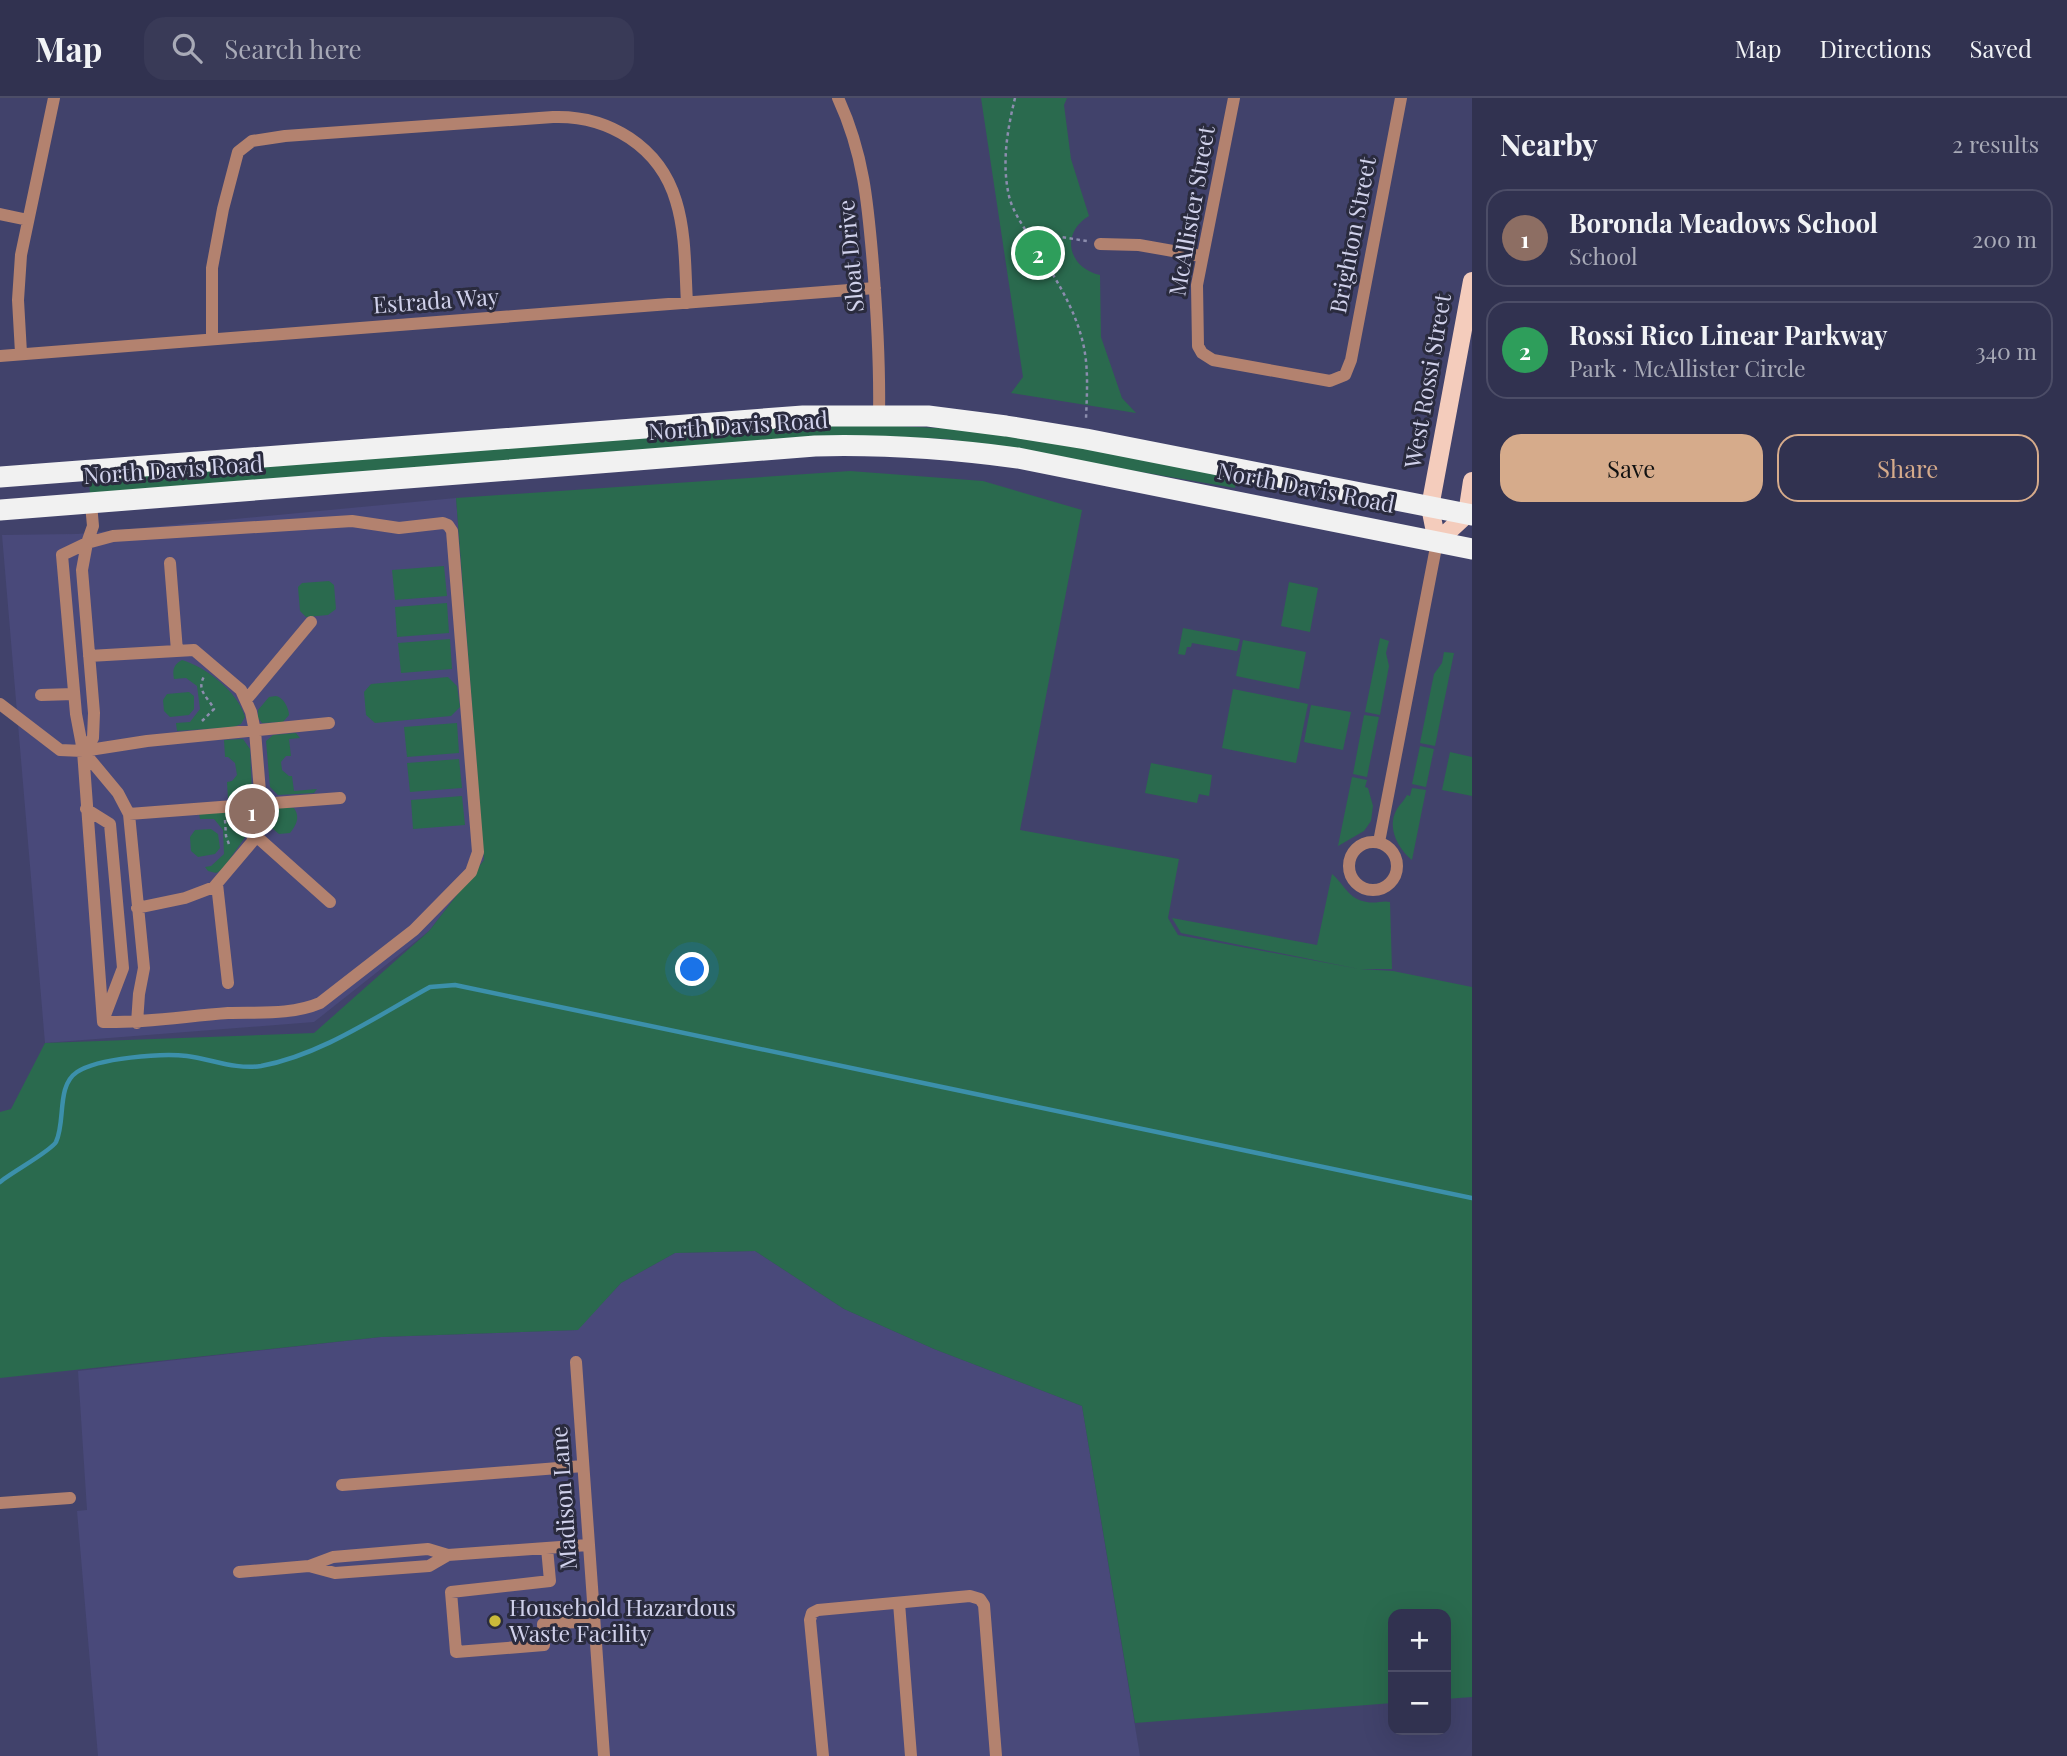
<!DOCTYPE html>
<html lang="en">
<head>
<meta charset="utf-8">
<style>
	:root { --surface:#313250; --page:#393a57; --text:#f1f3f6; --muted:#a8aab7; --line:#4c4d67; --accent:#d6ab8b }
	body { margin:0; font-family:"Playfair Display",serif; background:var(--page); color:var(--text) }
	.controls { position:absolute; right:21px; bottom:21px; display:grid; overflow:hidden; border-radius:14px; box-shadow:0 7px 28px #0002 }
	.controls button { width:63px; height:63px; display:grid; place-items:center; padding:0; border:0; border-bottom:2px solid var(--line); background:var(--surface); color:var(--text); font:35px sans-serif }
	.you { position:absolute; left:693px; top:872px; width:24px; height:24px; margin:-18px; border:5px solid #fff; border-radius:50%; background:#1a73e8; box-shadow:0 0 0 10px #1a73e833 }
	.badge { display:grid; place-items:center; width:46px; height:46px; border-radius:50%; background:var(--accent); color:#fff; font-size:23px; font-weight:700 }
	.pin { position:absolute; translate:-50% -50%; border:4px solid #fff; box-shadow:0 2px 7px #0006 }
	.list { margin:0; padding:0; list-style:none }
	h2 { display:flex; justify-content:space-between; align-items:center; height:91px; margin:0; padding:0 28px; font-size:30px }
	h2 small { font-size:23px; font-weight:400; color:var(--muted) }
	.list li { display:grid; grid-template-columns:46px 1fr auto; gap:21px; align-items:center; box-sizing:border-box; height:98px; margin:0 14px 14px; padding:0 14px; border:2px solid var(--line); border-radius:21px }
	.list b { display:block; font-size:26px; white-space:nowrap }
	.list p { margin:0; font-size:23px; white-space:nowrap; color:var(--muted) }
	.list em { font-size:23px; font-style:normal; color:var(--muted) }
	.actions { display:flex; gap:14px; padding:21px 28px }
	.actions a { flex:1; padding:16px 0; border:2px solid var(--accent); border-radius:21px; text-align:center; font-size:24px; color:var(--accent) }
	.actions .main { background:var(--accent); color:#111 }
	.icon { flex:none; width:38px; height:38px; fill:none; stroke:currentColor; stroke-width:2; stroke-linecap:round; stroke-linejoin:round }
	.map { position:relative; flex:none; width:1472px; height:1658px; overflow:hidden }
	header { display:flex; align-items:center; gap:42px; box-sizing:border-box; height:98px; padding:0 35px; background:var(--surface); border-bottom:2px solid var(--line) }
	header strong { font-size:33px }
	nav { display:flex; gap:38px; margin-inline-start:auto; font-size:24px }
	.search { width:490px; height:63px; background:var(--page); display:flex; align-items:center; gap:18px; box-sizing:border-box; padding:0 24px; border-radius:21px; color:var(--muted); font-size:26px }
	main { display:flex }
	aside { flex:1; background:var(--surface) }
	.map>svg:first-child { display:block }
	.built { fill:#49497a }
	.green { fill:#2a6a4e }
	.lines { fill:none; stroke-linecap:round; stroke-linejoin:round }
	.stream { stroke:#3c90ab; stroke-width:4.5 }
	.path { stroke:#8c8dae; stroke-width:2.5; stroke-dasharray:3.5 3.5; stroke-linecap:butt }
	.minor { stroke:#b3826f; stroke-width:12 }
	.major { stroke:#f4ccbc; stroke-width:18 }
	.highway { stroke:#f1f1f1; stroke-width:21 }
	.poi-dot { fill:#caba3a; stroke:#2a2b3e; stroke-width:2.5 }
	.labels { text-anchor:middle; stroke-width:6; stroke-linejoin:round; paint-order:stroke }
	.street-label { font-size:23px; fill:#d0d1eb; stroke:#2a2b3e }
	.poi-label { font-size:23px; fill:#d0d1eb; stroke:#2a2b3e; text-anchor:start }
</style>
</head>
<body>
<header>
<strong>Map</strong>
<div class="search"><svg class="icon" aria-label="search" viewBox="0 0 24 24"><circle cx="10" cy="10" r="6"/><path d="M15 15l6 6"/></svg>Search here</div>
<nav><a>Map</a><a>Directions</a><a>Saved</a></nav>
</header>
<main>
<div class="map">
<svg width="1472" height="1658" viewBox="0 0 1472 1658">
	<rect width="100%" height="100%" fill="#41426b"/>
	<path class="built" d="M 456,400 L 484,762 L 429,833 L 314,924 L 45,945 L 2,437 L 77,436 Z
		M 755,1153 L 844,1211 L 934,1251 L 1082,1308 L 1140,1658 L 98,1658 L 77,1413 L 87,1412 L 78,1273 L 381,1239 L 577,1232 L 621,1185 L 675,1155 Z"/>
	<path class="green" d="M 981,0 L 1067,0 L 1064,7 L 1071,61 L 1089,118 C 1060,135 1068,170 1100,177 L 1101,239 L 1122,300 L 1136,315 L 1011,295 L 1023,279 Z
		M 856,326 L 978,332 L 1013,337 L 1237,380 L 1235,390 L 947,341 L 844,338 L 789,340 L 90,395 L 89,385 L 94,382 L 737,331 Z
		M 850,373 L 983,383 L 1082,412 L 1020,732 L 1179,761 L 1168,820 L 1178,837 L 1359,871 L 1181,835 L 1172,820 L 1317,847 L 1332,776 C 1345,787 1348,801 1367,804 C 1376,806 1383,802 1390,804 L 1392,871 L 1360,871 L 1393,873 L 1472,889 L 1472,1599 L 1446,1601 L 1446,1516 L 1393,1516 L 1393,1605 L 1135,1625 L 1082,1308 L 934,1251 L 844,1211 L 755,1153 L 675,1155 L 621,1185 L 578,1232 L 381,1239 L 0,1280 L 0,1014 L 11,1011 L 45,945 L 314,935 L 429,833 L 484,762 L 456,400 Z
		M 444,468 L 447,498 L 395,502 L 392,472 Z
		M 329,483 L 334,487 L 336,511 L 328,517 L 306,519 L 300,513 L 298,489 L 302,485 Z
		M 1289,484 L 1318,490 L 1310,534 L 1281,528 Z
		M 447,505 L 449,535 L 397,539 L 395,509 Z
		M 1183,530 L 1240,541 L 1237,553 L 1192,545 L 1191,549 L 1187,549 L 1185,557 L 1178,556 Z
		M 1380,540 L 1389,543 L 1386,555 L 1389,568 L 1380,617 L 1365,614 Z
		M 450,541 L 452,571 L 401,575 L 398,545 Z
		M 1243,542 L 1306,554 L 1299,591 L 1236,578 Z
		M 1444,554 L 1454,555 L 1435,648 L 1420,645 L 1434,576 L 1442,565 Z
		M 182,562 C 206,569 238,594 245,619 L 241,626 L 234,629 L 177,633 L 176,625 L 190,624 L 200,611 L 197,588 L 186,580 L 174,581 C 172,572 174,566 182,562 Z
		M 448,579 L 457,588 L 460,609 L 451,618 L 375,625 L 366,617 L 364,594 L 371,586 Z
		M 1233,591 L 1308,606 L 1296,665 L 1222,650 Z
		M 189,594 L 194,598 L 194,611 L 189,617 L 170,619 L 164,613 L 163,602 L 167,596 Z
		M 276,598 C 283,599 289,610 289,617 L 283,624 L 262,625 L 258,620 L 258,612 L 269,599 Z
		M 1311,607 L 1351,614 L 1343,652 L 1304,644 Z
		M 1364,617 L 1379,619 L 1367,679 L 1353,676 Z
		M 457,625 L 459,655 L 407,659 L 404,629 Z
		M 296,635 L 300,640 L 289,641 L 291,658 L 286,658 L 281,664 L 282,672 L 289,678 L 292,678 L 294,693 L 317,691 L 314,695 L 278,697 L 270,689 L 266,643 L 273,637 Z
		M 243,641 L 250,651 L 252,695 L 246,700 L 228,701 L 227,684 L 232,683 L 237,677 L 235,665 L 228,659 L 225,659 L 224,642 Z
		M 1420,648 L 1434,651 L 1426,689 L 1412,686 Z
		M 1450,654 L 1472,659 L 1472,698 L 1442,692 Z
		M 459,661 L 462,690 L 410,694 L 407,665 Z
		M 1151,665 L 1212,677 L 1209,698 L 1199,696 L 1197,705 L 1145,695 Z
		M 1352,679 L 1367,682 L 1365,689 L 1368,690 L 1373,708 L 1371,723 L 1364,733 L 1338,748 Z
		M 1412,690 L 1426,692 L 1412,762 C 1398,751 1386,729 1397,711 C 1400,706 1404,703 1407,697 L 1410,698 Z
		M 462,698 L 465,727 L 413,731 L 411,702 Z
		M 273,709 L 294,710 C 300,719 297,726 290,735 L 279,736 L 267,726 L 266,718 Z
		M 245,712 L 249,713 L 253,720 L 248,735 L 222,772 L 216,775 L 208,773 L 205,769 L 211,768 L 224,756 L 223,732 L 214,721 L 200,721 L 199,716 Z
		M 211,731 L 218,736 L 220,750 L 215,756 L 198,759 L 191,753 L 190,739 L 195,732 Z"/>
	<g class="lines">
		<path class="stream" d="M 0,1084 C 12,1074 51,1053 56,1044 C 66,1023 56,988 77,974 C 98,960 162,955 187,958 C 211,961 236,972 261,968 C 321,957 377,918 430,889 L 455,887 L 1472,1100"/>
		<path class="path" d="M 1015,0 C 1007,33 1001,68 1010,102 C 1015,117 1025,131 1033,144 C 1052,175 1073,206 1082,241 C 1089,267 1087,294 1086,321
			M 1028,134 L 1087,143
			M 202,623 L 214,611 C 208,599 195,592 205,577
			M 225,722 L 226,738 L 230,749"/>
		<path class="minor" d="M 838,0 C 864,56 868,107 873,167 C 877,217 880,266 879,317
			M 1234,0 L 1197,187 L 1198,248 L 1202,255 L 1213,262 L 1330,283 L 1345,277 L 1351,262 L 1401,0
			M 0,116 L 28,122
			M 1100,146 L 1139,147 L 1201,158
			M 212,241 L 212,170 L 223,111 L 238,54 L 252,43 L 285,38 L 553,19 C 609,17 660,49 676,103 C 686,135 685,172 687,205
			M 21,255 L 18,202 L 21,157 L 54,0
			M 0,258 L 875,190
			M 352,423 L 399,430 L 443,425 L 448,427 L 452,433 L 478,754 L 471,774 L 414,832 L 320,905 C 292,917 258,914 228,915 C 186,918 145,925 103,924 L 83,653 L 76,616 L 62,457 L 87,445 L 113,438 Z
			M 170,465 L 177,553
			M 89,558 L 194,552 L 241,592 L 251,614 L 255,633 L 262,718 L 252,744 L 214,789 L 185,800 L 137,810
			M 41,597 L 74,596
			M 246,602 L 311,524
			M 0,606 L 60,652 L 83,653 L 147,643 L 329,625
			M 83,653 L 118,695 L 129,716 L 144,870 L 139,896 L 137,925
			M 83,653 L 93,640 L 94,615 L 82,472 L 87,445 L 93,428 L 91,406
			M 86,711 L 110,726 L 123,870 L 104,920
			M 129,716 L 340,700
			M 255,737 L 330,804
			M 1379,744 L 1437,444
			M1349 768a24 24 0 1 1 48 0a24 24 0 1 1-48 0Z
			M 217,786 L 228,885
			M 576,1264 L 604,1658
			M 342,1387 L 583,1368
			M 0,1405 L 70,1400
			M 547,1450 L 550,1483 L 451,1494 L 456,1554 L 544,1547 L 543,1526 L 594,1523
			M 309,1468 L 333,1459 L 428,1451 L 448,1457
			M 239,1474 L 309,1468 L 335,1475 L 429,1468 L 448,1457 L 588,1447
			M 899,1505 L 911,1658
			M 823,1658 L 810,1522 L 812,1515 L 818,1512 L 970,1498 L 980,1501 L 984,1507 L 996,1658"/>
		<path class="major" d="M 1437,444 L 1430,409 L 1472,183
			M 1437,444 L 1467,416 L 1472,383"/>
		<path class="highway" d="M 0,379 L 803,318 L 928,318 L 1006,328 L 1086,341 L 1472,417
			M 0,412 L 815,348 C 883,346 950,351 1018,360 L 1472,451"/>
	</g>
	<circle class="poi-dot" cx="495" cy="1523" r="7"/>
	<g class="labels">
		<g class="street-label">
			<text transform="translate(1192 113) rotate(-80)" y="8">McAllister Street</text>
			<text transform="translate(1353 137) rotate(-79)" y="8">Brighton Street</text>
			<text transform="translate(851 158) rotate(-95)" y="8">Sloat Drive</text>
			<text transform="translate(436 203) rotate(-4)" y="8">Estrada Way</text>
			<text transform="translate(1428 283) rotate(-80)" y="8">West Rossi Street</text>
			<text transform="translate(738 328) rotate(-4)" y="8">North Davis Road</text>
			<text transform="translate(173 372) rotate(-4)" y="8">North Davis Road</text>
			<text transform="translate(1306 390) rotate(11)" y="8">North Davis Road</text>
			<text transform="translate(564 1400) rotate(-94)" y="8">Madison Lane</text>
		</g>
		<g class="poi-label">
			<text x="509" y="1518">Household Hazardous<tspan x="509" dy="26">Waste Facility</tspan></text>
		</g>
	</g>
</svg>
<div class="controls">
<button>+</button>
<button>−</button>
</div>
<div class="you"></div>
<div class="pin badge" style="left:252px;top:713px;background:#8d6e63">1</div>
<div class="pin badge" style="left:1038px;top:155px;background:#2e9e5b">2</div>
</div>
<aside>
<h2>Nearby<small>2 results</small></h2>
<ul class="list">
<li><span class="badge" style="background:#8d6e63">1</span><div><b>Boronda Meadows School</b><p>School</p></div><em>200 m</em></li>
<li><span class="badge" style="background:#2e9e5b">2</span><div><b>Rossi Rico Linear Parkway</b><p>Park · McAllister Circle</p></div><em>340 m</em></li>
</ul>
<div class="actions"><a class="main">Save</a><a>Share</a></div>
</aside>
</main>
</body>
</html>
